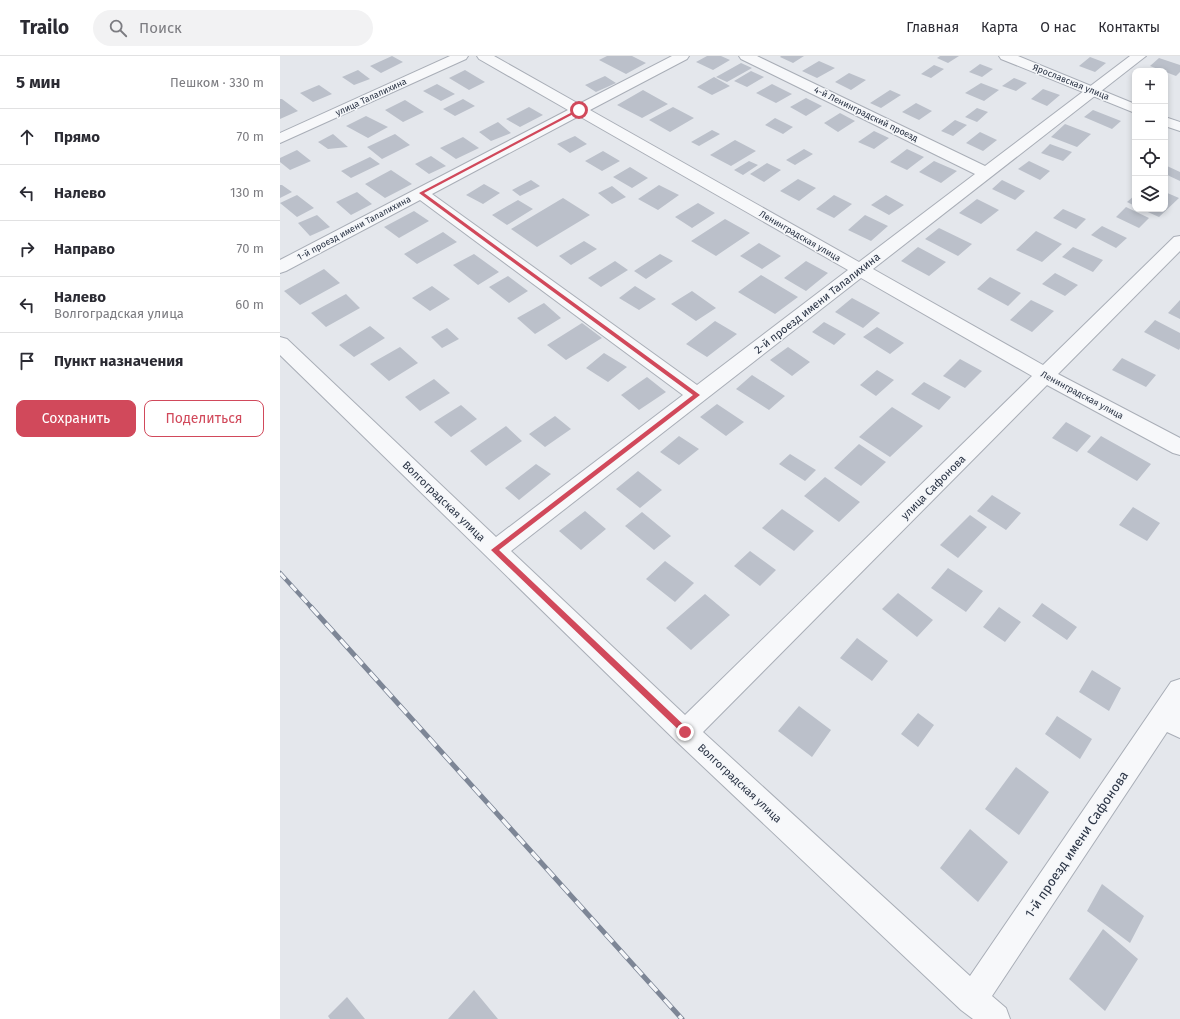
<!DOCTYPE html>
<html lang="ru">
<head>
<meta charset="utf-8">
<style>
	:root { --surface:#fff; --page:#f2f2f3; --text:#2b2b33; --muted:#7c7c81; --line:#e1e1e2; --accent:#d1495b }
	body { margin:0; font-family:"Fira Sans",sans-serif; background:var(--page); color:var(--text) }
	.controls { position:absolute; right:12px; top:12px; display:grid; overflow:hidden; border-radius:8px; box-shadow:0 2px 6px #0003 }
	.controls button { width:36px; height:36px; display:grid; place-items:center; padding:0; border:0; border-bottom:1px solid var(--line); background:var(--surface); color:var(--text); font:20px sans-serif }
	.stop { position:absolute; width:12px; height:12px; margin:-9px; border:3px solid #d1495b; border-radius:50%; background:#fff }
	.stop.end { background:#d1495b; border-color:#fff; box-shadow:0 1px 4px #0008 }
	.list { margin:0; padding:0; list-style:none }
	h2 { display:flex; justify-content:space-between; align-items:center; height:52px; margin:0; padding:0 16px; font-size:17px }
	h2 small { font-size:13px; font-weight:400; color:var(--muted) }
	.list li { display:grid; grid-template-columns:26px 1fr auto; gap:12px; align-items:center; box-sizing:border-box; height:56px; padding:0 16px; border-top:1px solid var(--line) }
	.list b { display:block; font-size:15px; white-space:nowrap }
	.list p { margin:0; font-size:13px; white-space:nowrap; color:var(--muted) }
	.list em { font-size:13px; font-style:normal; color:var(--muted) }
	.actions { display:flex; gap:8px; padding:12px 16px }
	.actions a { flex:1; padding:9px 0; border:1px solid var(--accent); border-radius:8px; text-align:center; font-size:14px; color:var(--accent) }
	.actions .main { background:var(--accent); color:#fff }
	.icon { flex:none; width:22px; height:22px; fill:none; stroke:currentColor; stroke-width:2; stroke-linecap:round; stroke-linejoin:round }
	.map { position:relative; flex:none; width:900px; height:963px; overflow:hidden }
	header { display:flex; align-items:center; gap:24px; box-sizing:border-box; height:56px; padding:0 20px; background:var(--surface); border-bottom:1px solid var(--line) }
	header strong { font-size:19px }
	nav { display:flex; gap:22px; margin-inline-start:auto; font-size:14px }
	.search { width:280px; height:36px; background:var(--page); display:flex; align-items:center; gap:10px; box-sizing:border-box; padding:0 14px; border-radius:22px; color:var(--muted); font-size:15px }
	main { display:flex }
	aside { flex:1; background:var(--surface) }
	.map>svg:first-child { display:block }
	.building { fill:#bbc0ca }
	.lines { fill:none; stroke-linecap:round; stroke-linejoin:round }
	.minor-casing { stroke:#a9aeb7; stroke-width:2 }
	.tertiary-casing { stroke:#a9aeb7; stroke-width:2 }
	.minor { fill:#f7f8fa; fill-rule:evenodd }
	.tertiary { fill:#f7f8fa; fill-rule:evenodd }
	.rail-far1-casing { stroke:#7d8696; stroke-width:4.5 }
	.rail-casing { stroke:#7d8696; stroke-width:5 }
	.rail-far1 { stroke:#f4f6f9; stroke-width:3; stroke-dasharray:8; stroke-linecap:butt }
	.rail { stroke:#f4f6f9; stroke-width:3.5; stroke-dasharray:11; stroke-linecap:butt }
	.route { fill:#d1495b }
	.labels { text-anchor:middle; stroke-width:3; stroke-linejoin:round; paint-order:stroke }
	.far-street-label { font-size:9px; fill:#2b3445; stroke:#f4f6f9 }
	.street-label { font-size:11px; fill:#2b3445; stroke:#f4f6f9 }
	.near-street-label { font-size:13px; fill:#2b3445; stroke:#f4f6f9 }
</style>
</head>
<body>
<header>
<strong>Trailo</strong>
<div class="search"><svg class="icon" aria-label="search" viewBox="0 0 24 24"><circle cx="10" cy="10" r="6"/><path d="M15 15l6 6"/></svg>Поиск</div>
<nav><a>Главная</a><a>Карта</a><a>О нас</a><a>Контакты</a></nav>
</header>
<main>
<aside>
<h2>5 мин<small>Пешком · 330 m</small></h2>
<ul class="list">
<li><svg class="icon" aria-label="ahead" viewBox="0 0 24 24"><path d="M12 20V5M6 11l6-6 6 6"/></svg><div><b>Прямо</b></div><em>70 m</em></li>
<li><svg class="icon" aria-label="left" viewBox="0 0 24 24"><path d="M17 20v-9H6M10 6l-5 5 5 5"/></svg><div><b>Налево</b></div><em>130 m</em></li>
<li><svg class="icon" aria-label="right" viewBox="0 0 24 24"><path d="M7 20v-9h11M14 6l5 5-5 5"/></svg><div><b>Направо</b></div><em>70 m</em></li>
<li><svg class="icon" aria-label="left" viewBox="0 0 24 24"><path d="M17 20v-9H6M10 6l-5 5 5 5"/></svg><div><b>Налево</b><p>Волгоградская улица</p></div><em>60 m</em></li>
<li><svg class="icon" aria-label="arrive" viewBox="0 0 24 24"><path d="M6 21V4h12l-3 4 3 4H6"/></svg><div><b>Пункт назначения</b></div></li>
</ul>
<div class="actions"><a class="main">Сохранить</a><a>Поделиться</a></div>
</aside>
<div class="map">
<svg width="900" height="963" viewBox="0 0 900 963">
	<rect width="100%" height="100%" fill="#e4e7ec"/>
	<path class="building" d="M 112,0 L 123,6 L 101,17 L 90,10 Z
		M 327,0 L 352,0 L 366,7 L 346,18 L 319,4 Z
		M 427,0 L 441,0 L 450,4 L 433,14 L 416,6 Z
		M 501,0 L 524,0 L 513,7 L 500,1 Z
		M 660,0 L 679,0 L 668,7 L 657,2 Z
		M 810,1 L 826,7 L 815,16 L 799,10 Z
		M 879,2 L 900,9 L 900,16 L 896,20 L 870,10 Z
		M 539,5 L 555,12 L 537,22 L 522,15 Z
		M 461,7 L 472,12 L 447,26 L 436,21 Z
		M 700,8 L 713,13 L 702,21 L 689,16 Z
		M 654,9 L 664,13 L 651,22 L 641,18 Z
		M 78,14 L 90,23 L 74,29 L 62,21 Z
		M 185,14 L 205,26 L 189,34 L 169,22 Z
		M 471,15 L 484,21 L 467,31 L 454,25 Z
		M 569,17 L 586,24 L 571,34 L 555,26 Z
		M 325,20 L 336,27 L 316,36 L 305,29 Z
		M 434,21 L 450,30 L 432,39 L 417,31 Z
		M 734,22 L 747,27 L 736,35 L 722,30 Z
		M 701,27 L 719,34 L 704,45 L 685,37 Z
		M 157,28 L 175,38 L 161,45 L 143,35 Z
		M 492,28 L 512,38 L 496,47 L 476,37 Z
		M 39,29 L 52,38 L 33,46 L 20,37 Z
		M 763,33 L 780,39 L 767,50 L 751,43 Z
		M 363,34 L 388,48 L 362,62 L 337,49 Z
		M 610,34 L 621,39 L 601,52 L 590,47 Z
		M 526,42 L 542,50 L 526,60 L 510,51 Z
		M 0,43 L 2,43 L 18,55 L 0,63 Z
		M 183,43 L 195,50 L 175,60 L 163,53 Z
		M 125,44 L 144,56 L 123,66 L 105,54 Z
		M 636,47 L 652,55 L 639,64 L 622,56 Z
		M 249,51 L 263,59 L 240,71 L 226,63 Z
		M 393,51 L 414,62 L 390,76 L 369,64 Z
		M 697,52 L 708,56 L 697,66 L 685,61 Z
		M 813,54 L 841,65 L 832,73 L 804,61 Z
		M 560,57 L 575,65 L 558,76 L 544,67 Z
		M 86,60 L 108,71 L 88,82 L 66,70 Z
		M 495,62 L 513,71 L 503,78 L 485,69 Z
		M 675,64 L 687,69 L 673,80 L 661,75 Z
		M 218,66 L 231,77 L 211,85 L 199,76 Z
		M 785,68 L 811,78 L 797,91 L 771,81 Z
		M 432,74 L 440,78 L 419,90 L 411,86 Z
		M 594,75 L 609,82 L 594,93 L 578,86 Z
		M 700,76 L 717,84 L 703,95 L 686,87 Z
		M 53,78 L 68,91 L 48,93 L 38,86 Z
		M 115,78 L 130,89 L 102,103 L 87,91 Z
		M 295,80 L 307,88 L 290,97 L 277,88 Z
		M 183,81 L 199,92 L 176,103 L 160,92 Z
		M 455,84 L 476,95 L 451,110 L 430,99 Z
		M 770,88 L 792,96 L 783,105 L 761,97 Z
		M 524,93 L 533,98 L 515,109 L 506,104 Z
		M 627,93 L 644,101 L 627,114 L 610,106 Z
		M 17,94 L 31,105 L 10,114 L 0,106 L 0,102 Z
		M 323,95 L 340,105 L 322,115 L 305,105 Z
		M 151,100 L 166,110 L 149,118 L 135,108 Z
		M 90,101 L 100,108 L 71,122 L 61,115 Z
		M 469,105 L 478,109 L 463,119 L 454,114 Z
		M 654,105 L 677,115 L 661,127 L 639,116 Z
		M 749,105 L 770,115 L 760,124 L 738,113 Z
		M 487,107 L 501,114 L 484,126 L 470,118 Z
		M 887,110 L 900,116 L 900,125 L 885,118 L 885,111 Z
		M 350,111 L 368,122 L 352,132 L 333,121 Z
		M 111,114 L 132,128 L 105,142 L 85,128 Z
		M 518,123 L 536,132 L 519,145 L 500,135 Z
		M 251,124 L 260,130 L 240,140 L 232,134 Z
		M 722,124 L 745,135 L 735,144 L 712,133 Z
		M 204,128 L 220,137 L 203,148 L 186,139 Z
		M 0,129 L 2,129 L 12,136 L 0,142 Z
		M 379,129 L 399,139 L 378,154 L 358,143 Z
		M 332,130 L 346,141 L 332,148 L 318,137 Z
		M 77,136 L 92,148 L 71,159 L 56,146 Z
		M 885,136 L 899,142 L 879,161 L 861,153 L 885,153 Z
		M 17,139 L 34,152 L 17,161 L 0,147 Z
		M 554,139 L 572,148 L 554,162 L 536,153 Z
		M 606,139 L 624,149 L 609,159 L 591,149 Z
		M 855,139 L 855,150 L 847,146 Z
		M 283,142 L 310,159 L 257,191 L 231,173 Z
		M 697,143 L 719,154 L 701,168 L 679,157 Z
		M 238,144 L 253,153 L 227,169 L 212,159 Z
		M 418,147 L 435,157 L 412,172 L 395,161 Z
		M 846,151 L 869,162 L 859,172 L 836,161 Z
		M 783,153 L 806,163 L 796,173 L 773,162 Z
		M 134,155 L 149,165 L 119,182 L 104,171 Z
		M 37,159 L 50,171 L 30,180 L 18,167 Z
		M 585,159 L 608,170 L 591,185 L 568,174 Z
		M 445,163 L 470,177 L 436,200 L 411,185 Z
		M 822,170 L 847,182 L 836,192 L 811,179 Z
		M 659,172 L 692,188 L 678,200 L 645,183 Z
		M 756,175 L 782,188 L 762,206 L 736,194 Z
		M 163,176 L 177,186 L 137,208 L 124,198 Z
		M 304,185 L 317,193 L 291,209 L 279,200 Z
		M 479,187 L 501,200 L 482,213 L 460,200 Z
		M 638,191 L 666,206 L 649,220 L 621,205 Z
		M 793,191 L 823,204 L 813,216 L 782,201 Z
		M 194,198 L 219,216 L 198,229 L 173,209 Z
		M 380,198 L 393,205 L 366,223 L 354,215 Z
		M 335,205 L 348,214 L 321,231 L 308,222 Z
		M 526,205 L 548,217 L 526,235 L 504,222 Z
		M 44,213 L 60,227 L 20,249 L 4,235 Z
		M 775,217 L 798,229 L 785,240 L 762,228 Z
		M 481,219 L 518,241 L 495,258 L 458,236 Z
		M 228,220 L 248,235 L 229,247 L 209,231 Z
		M 710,221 L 741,237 L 728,250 L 697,233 Z
		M 152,230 L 170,243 L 150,255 L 132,242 Z
		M 355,230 L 376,243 L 359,254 L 339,242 Z
		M 412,235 L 436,252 L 416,265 L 391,248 Z
		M 66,238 L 80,252 L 46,271 L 31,257 Z
		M 572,242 L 600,257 L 583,272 L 555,256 Z
		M 751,244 L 774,255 L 752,276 L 730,264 Z
		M 900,244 L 900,263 L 888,257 Z
		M 264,247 L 281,262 L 255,278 L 237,262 Z
		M 875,264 L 900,277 L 900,292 L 899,294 L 864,276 Z
		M 435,265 L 457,278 L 427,301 L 406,288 Z
		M 544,266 L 566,278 L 554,289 L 532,276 Z
		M 302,267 L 322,282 L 286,304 L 267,289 Z
		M 90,270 L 105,282 L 74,301 L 59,289 Z
		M 597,271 L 624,287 L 610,298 L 583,281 Z
		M 167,272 L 179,283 L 162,292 L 151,281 Z
		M 120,291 L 138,307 L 109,325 L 90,308 Z
		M 508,291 L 530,306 L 512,320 L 490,304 Z
		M 324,297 L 347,311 L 328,326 L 306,312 Z
		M 842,302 L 876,319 L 866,331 L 832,314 Z
		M 680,303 L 702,315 L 685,332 L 663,320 Z
		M 597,314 L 614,324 L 596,340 L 580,329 Z
		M 472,319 L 505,340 L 489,354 L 456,333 Z
		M 367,321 L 386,336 L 359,354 L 341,339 Z
		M 154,323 L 170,337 L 140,355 L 125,341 Z
		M 644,326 L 671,341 L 659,354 L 631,338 Z
		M 437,348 L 464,366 L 446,380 L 420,361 Z
		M 181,349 L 197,363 L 171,381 L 154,366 Z
		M 612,351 L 643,370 L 610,401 L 579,381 Z
		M 275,360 L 291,373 L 265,391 L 249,378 Z
		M 786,366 L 811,380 L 797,396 L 772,382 Z
		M 226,370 L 242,385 L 206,410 L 190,395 Z
		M 399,380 L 419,393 L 399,409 L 380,396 Z
		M 821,380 L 871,408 L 857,425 L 807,396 Z
		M 579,388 L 606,406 L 581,430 L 554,412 Z
		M 510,398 L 536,414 L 525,425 L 499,408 Z
		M 256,408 L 271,418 L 239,444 L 225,432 Z
		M 358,415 L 382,434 L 360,452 L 336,433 Z
		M 545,421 L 580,446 L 559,466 L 524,440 Z
		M 712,439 L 741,457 L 726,474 L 697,455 Z
		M 853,451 L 880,467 L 867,485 L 839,469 Z
		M 502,453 L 534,475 L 514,495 L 482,472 Z
		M 305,455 L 326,473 L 301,494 L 279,475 Z
		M 362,456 L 391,480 L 374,494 L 345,470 Z
		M 690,459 L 707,471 L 678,502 L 660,489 Z
		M 470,495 L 496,514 L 480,530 L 454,510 Z
		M 385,505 L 414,527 L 395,546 L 366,523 Z
		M 668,512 L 703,535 L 686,556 L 651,532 Z
		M 618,537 L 653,564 L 637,581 L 602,553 Z
		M 425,538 L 450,559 L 411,594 L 386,572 Z
		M 762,547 L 797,571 L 787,584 L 752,560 Z
		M 719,551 L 741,566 L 725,586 L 703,571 Z
		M 577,582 L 608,605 L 592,625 L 560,602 Z
		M 812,614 L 841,632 L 829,655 L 799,636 Z
		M 519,650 L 551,674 L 532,701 L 498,675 Z
		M 638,657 L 654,669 L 638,691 L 621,678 Z
		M 777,660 L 812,683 L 800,703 L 765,678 Z
		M 736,711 L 769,736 L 739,779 L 705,753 Z
		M 690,773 L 728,806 L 698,846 L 660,812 Z
		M 822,828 L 864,860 L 850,887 L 807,855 Z
		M 823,873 L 858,903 L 825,955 L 789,923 Z
		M 194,934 L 218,963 L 168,963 Z
		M 67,941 L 85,963 L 50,963 L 48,960 Z"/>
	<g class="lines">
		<defs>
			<path id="minor" d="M 170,0 L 188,0 L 186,3 L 0,87 L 0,77 Z
				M 197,0 L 214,0 L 299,48 L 392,0 L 409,0 L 407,3 L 310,54 L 579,206 L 695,118 L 461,3 L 459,0 L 477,0 L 705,110 L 850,0 L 866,0 L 593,213 L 763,309 L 894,181 L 900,180 L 900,195 L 778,318 L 900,382 L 900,399 L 893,397 L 767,329 L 423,676 L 690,920 L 891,626 L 900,623 L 900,682 L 887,676 L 712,940 L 726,952 L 730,963 L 693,963 L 681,954 L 396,685 L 0,299 L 0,281 L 7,283 L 216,481 L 403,339 L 140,144 L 6,215 L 0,217 L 0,204 L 288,54 L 199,3 ZM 299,60 L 568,214 L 417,329 L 152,138 ZM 581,222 L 752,320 L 405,659 L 231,495 Z"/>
			<path id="tertiary" d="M 719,0 L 738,0 L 855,48 L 855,57 L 721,3 Z
				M 885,61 L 900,66 L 900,75 L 885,70 Z"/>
		</defs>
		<use href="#minor" class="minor-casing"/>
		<use href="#tertiary" class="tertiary-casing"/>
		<use href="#minor" class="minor"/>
		<use href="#tertiary" class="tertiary"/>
		<defs>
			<path id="rail-far1" d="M 0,517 L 32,552"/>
			<path id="rail" d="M 31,551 L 402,963"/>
		</defs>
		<use href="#rail-far1" class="rail-far1-casing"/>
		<use href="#rail" class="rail-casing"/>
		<use href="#rail-far1" class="rail-far1"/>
		<use href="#rail" class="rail"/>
	</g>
	<path class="route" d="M 298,53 L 301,54 L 144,137 L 420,339 L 219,494 L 408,673 L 408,678 L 405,680 L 211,494 L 413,339 L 139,137 Z"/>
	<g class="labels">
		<g class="far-street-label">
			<text transform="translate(791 26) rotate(22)" y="3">Ярославская улица</text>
			<text transform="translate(91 41) rotate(-25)" y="3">улица Талалихина</text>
			<text transform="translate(586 58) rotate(26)" y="3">4-й Ленинградский проезд</text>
			<text transform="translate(74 172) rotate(-28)" y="3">1-й проезд имени Талалихина</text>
			<text transform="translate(520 180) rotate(30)" y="3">Ленинградская улица</text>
			<text transform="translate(802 339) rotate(28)" y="3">Ленинградская улица</text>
		</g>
		<g class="street-label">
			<text transform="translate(537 247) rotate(-38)" y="4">2-й проезд имени Талалихина</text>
			<text transform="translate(653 431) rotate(-45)" y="4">улица Сафонова</text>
			<text transform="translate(164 445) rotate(44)" y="4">Волгоградская улица</text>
			<text transform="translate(460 727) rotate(43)" y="4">Волгоградская улица</text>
		</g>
		<g class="near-street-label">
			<text transform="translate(796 788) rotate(-56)" y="5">1-й проезд имени Сафонова</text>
		</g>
	</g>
</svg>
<div class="controls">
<button>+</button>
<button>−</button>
<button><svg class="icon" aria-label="locate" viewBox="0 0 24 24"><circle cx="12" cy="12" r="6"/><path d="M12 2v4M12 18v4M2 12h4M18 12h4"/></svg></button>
<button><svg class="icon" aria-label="layers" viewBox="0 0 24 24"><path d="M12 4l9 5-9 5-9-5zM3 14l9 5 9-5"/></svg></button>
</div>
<div class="stop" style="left:299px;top:54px"></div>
<div class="stop end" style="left:405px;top:676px"></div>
</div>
</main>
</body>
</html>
